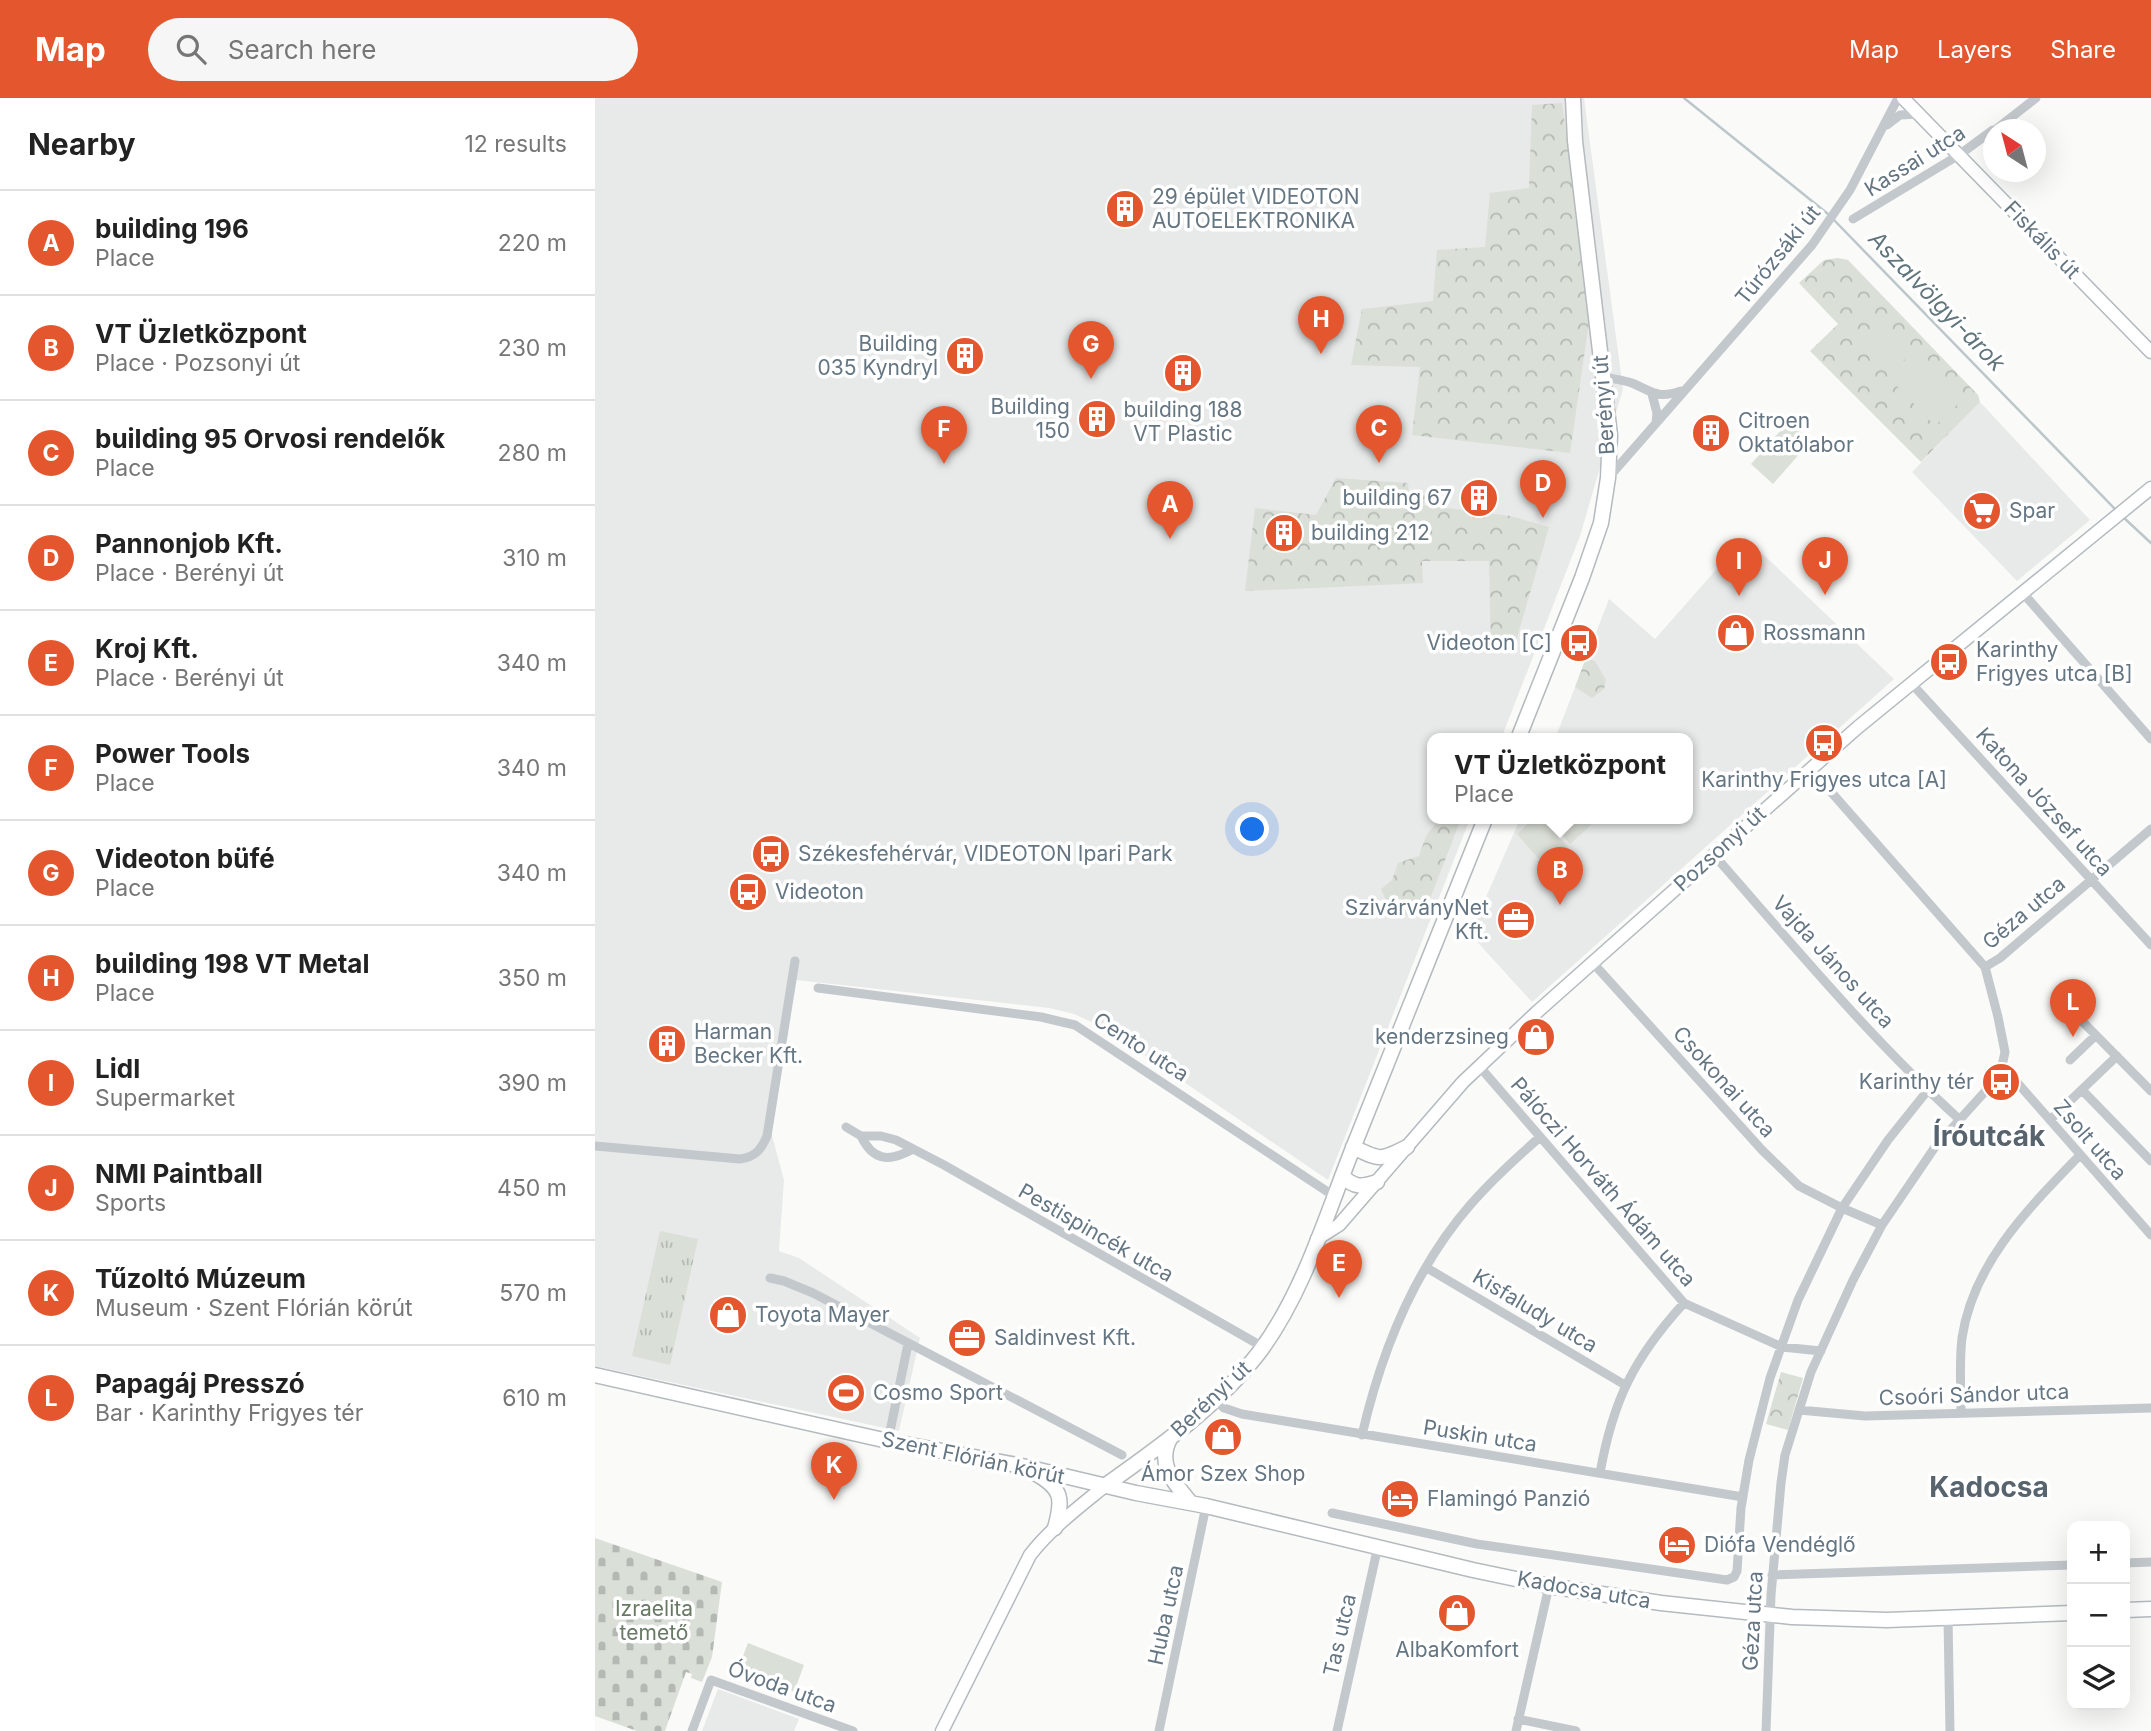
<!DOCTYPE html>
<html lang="en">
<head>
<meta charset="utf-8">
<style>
	:root { --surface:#fff; --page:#f6f6f6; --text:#222; --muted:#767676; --line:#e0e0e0; --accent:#e4572e }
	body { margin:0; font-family:Inter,sans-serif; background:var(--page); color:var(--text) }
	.controls { position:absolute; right:21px; bottom:21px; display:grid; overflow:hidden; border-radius:14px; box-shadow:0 7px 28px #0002 }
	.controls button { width:63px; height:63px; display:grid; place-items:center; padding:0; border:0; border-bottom:2px solid var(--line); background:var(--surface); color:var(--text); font:35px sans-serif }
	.compass { position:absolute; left:1388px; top:21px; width:63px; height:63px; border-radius:50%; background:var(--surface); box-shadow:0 7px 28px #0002; rotate:324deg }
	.you { position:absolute; left:658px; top:732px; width:24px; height:24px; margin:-18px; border:5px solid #fff; border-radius:50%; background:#1a73e8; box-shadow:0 0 0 10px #1a73e833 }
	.badge { display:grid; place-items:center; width:46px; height:46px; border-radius:50%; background:var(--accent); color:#fff; font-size:23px; font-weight:700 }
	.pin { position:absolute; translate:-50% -58px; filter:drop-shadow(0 2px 4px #0008) }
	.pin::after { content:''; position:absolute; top:37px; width:24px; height:21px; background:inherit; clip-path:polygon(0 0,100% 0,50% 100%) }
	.popup { position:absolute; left:832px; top:635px; width:266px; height:91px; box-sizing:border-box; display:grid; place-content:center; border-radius:14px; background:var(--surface); filter:drop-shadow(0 2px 5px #0005); font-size:23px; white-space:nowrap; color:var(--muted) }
	.popup b { font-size:26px; color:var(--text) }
	.popup::after { content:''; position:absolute; left:50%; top:100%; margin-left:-14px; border:14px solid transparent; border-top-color:var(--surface) }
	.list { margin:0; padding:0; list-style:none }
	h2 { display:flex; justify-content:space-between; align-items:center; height:91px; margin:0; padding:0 28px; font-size:30px }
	h2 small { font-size:23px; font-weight:400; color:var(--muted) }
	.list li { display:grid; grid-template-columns:46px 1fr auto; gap:21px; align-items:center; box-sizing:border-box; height:105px; padding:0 28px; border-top:2px solid var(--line) }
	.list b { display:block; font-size:26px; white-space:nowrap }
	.list p { margin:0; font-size:23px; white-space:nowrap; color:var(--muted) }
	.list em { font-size:23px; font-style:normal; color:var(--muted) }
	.icon { flex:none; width:38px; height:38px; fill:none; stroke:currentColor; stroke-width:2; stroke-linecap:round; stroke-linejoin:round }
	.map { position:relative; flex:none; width:1556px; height:1633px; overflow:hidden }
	header { display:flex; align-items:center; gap:42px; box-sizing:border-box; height:98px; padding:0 35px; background:var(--accent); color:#fff }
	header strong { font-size:33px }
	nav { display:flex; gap:38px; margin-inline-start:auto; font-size:24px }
	.search { width:490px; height:63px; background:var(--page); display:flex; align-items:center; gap:18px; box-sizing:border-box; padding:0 24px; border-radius:38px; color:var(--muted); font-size:26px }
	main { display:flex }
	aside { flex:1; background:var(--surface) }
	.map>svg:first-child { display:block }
	.built { fill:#e8e9e9 }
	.grass { fill:url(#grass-tufts) }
	.forest { fill:url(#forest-crowns) }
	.cemetery { fill:url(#cemetery-stones) }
	.garden { fill:#dadfd7 }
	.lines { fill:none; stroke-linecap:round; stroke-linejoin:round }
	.stream { stroke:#bbc7cb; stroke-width:2.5 }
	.secondary-casing { stroke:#b3babf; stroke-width:15 }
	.primary-casing { stroke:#b5babe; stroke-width:17 }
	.street { stroke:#c3c8cc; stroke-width:9 }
	.secondary { stroke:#fff; stroke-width:12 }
	.primary { stroke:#fff; stroke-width:14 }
	.labels { text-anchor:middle; stroke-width:7; stroke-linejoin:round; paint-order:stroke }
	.street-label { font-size:21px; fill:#657683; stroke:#fff }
	.poi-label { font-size:21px; fill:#657683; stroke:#fff; text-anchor:start }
	.park-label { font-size:21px; fill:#687a64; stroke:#fff }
	.water-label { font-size:23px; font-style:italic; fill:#60757c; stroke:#fff }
	.district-label { font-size:28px; font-weight:bold; fill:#57646e; stroke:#fff }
</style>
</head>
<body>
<header>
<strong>Map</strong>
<div class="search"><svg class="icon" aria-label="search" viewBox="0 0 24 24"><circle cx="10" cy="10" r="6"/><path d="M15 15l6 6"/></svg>Search here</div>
<nav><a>Map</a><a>Layers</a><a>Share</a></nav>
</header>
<main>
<aside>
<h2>Nearby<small>12 results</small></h2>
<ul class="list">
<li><span class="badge">A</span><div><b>building 196</b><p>Place</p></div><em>220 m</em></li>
<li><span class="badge">B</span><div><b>VT Üzletközpont</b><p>Place · Pozsonyi út</p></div><em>230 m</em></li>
<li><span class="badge">C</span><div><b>building 95 Orvosi rendelők</b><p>Place</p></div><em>280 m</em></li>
<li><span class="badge">D</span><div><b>Pannonjob Kft.</b><p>Place · Berényi út</p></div><em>310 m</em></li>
<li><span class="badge">E</span><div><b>Kroj Kft.</b><p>Place · Berényi út</p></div><em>340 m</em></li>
<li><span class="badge">F</span><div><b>Power Tools</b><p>Place</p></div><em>340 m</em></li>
<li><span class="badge">G</span><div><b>Videoton büfé</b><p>Place</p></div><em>340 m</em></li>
<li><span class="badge">H</span><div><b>building 198 VT Metal</b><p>Place</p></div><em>350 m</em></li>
<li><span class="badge">I</span><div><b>Lidl</b><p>Supermarket</p></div><em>390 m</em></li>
<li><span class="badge">J</span><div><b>NMI Paintball</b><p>Sports</p></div><em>450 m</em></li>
<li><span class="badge">K</span><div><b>Tűzoltó Múzeum</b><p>Museum · Szent Flórián körút</p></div><em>570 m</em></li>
<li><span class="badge">L</span><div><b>Papagáj Presszó</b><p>Bar · Karinthy Frigyes tér</p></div><em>610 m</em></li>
</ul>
</aside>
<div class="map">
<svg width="1556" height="1633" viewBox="0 0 1556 1633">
	<defs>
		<pattern id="grass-tufts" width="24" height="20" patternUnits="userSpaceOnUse" patternTransform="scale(1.75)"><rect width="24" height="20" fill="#dadfd7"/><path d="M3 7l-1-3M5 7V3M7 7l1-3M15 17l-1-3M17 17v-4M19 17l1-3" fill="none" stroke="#b4b9b4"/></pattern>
		<pattern id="forest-crowns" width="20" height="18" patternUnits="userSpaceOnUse" patternTransform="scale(1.75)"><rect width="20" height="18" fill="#dadfd7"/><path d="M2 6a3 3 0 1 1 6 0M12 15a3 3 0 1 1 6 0" fill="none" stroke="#b4b9b4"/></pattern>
		<pattern id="cemetery-stones" width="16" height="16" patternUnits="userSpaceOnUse" patternTransform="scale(1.75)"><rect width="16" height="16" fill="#dadfd7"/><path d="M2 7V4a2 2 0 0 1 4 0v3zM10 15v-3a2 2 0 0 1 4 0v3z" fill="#b4b9b4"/></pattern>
	</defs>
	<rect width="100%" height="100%" fill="#fafaf8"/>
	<path class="built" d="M 0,0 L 989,0 L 1028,291 L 985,438 L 906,641 L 837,641 L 837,721 L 875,721 L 733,1082 L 508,929 L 479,916 L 454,910 L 201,882 L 176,1034 L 189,1082 L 184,1153 L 204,1160 L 325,1240 L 304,1333 L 0,1268 Z
		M 1385,304 L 1495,422 L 1422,483 L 1317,374 Z
		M 1150,439 L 1299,581 L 937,904 L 875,836 L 925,721 L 1093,721 L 1093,641 L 960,641 L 1014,501 L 1060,541 Z
		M 123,1591 L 204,1621 L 199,1633 L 107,1633 Z"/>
	<path class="grass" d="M 65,1133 L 103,1141 L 75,1267 L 37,1258 Z"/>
	<path class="forest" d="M 967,5 L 996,210 L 975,355 L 817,337 L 825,269 L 756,267 L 767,211 L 838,203 L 842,152 L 890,149 L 895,95 L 934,90 L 937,7 Z
		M 1243,160 L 1253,162 L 1383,297 L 1385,304 L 1326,364 L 1215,253 L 1243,226 L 1204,185 L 1229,162 Z
		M 741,380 L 813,385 L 814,396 L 830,397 L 829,407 L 915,418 L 954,429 L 919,550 L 896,554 L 894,463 L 827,463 L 828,485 L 650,493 L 660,410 L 721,417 Z
		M 991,560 L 1000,563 L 1011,582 L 1009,591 L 997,600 L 980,589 Z
		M 844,721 L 866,721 L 829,816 L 817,819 L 795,811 L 786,791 L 797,782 L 803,765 L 824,758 L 831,738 Z
		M 1186,1274 L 1208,1280 L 1193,1332 L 1171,1326 Z"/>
	<path class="cemetery" d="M 0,1440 L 127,1484 L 117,1559 L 107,1584 L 96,1580 L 97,1576 L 91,1574 L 70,1633 L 42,1633 L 0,1618 Z"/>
	<path class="garden" d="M 1287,228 L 1315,256 L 1297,274 L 1269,245 Z
		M 1320,262 L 1363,306 L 1340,328 L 1297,283 Z
		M 1194,323 L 1216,343 L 1178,386 L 1156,366 Z
		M 938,721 L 948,721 L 973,749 L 950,768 L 922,736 Z
		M 954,721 L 993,721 L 997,726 L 975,746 Z
		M 153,1545 L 209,1567 L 199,1594 L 143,1571 Z"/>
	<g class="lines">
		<path class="stream" d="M 1089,0 L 1233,116
			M 1238,121 L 1521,412
			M 1528,419 L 1556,445"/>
		<defs>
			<path id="secondary" d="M 1308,0 L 1556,254
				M 722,1141 L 744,1127 L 868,984 L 942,914 L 1262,630 L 1556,390
				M 347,1633 L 435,1457 C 456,1430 484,1409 511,1387"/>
			<path id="primary" d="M 923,641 L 987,480 L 1006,425 L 1013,380 L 1015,337 L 980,43 L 978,0
				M 758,1049 C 785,1062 785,1063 812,1049
				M 747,1078 C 760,1090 766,1089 782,1084
				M 0,1277 L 293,1343 L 427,1368 L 541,1395 L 611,1408 L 878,1472 L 954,1488 L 1066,1505 L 1197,1519 L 1292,1522 L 1477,1515
				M 576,1339 C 560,1366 580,1386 596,1405
				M 440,1375 C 468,1391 468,1401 460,1430
				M 511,1387 C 566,1348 625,1306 666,1252 C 709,1193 731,1118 758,1050 C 802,940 846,831 890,721
				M 1530,1512 L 1556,1511"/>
		</defs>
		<use href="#secondary" class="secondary-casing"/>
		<use href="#primary" class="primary-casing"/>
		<path class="street" d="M 1292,27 L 1305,17 L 1324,16
			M 1400,32 L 1441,0
			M 1258,121 L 1364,57 L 1398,32
			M 1009,279 C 1018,281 1028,282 1037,285 C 1058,294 1062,301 1086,293
			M 1057,296 L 1062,315 L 1061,325
			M 1014,379 L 1217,147 L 1255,92 L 1303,0
			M 1427,494 L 1556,641
			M 1316,585 L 1556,847
			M 1119,757 C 1198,847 1275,940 1364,1021
			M 998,865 L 1167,1052 L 1204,1088 L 1247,1110 L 1287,1127
			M 1390,869 L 1405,860 L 1556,731
			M 223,890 L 446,919 L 480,927 L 739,1098
			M 1480,916 L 1556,993
			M 1475,962 L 1501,937
			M 884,968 L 1089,1205 L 1187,1249 L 1226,1253
			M 1407,972 L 1412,973 L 1556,1137
			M 1487,992 L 1556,1063
			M 1455,1022 L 1522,958
			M 251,1029 L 266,1038 L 286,1038 L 301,1042 L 349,1067 L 668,1249
			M 266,1038 C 278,1063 294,1064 316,1052
			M 0,1048 L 145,1061 C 160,1059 166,1052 172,1038 L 200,863
			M 832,1170 L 1030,1287
			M 175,1180 L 189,1183 L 218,1195 L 527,1357
			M 620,1301 L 629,1310 L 647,1316 L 1148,1399
			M 1204,1312 L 1270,1318 L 1556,1310
			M 1366,1315 C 1366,1290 1364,1265 1367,1240 C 1378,1165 1434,1110 1484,1058
			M 767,1337 C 786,1255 820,1170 876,1106 C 897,1082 921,1060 945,1039
			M 293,1343 L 313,1246
			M 1005,1375 C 1018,1302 1039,1260 1089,1205
			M 737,1415 L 882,1446 L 1132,1482 L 1139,1479 L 1142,1473 L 1146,1410 L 1154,1362 L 1175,1280 L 1203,1202 L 1247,1110 L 1293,1042 L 1333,992
			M 1530,1465 L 1556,1464
			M 1177,1477 L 1477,1467
			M 1353,1520 L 1355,1633
			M 923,1621 L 981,1633
			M 97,1633 L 116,1582 L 258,1633
			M 564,1633 L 611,1408
			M 742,1633 L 783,1448
			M 921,1633 L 954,1488
			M 1171,1633 L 1176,1497 L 1186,1385 L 1190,1357 L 1216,1274 L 1258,1182 L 1287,1127 L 1340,1049 L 1405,977 L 1410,954 L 1403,919 L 1390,869 L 1215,670"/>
		<use href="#secondary" class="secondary"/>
		<use href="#primary" class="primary"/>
	</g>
	<defs>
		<symbol id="building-disc" viewBox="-11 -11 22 22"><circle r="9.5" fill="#e4572e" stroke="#fff"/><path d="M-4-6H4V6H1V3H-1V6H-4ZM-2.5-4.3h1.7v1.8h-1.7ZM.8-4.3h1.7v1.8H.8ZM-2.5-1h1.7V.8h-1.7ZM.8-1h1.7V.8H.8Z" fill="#fff"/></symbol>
		<symbol id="supermarket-disc" viewBox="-11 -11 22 22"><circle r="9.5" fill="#e4572e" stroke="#fff"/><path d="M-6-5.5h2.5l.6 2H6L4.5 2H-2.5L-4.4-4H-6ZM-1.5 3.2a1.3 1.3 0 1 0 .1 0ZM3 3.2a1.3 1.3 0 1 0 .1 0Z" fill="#fff"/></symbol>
		<symbol id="shop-disc" viewBox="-11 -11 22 22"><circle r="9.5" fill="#e4572e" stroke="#fff"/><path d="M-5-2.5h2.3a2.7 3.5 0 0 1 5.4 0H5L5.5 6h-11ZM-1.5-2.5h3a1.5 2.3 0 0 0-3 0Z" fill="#fff"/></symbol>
		<symbol id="bus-disc" viewBox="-11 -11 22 22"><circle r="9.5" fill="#e4572e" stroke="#fff"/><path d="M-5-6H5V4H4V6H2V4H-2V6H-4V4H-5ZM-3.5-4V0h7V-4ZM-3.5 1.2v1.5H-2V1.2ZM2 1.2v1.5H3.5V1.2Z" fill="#fff"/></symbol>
		<symbol id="office-disc" viewBox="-11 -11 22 22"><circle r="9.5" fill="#e4572e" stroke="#fff"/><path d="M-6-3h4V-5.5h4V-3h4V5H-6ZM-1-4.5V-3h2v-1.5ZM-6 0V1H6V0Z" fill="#fff"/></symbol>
		<symbol id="stadium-disc" viewBox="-11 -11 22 22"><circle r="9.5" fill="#e4572e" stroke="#fff"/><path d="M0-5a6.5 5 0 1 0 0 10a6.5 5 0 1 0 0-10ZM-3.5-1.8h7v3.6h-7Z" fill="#fff"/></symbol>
		<symbol id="hotel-disc" viewBox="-11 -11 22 22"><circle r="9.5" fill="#e4572e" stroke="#fff"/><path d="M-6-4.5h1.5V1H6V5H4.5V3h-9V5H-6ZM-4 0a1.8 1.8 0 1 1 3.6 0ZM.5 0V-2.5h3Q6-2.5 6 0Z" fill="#fff"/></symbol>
	</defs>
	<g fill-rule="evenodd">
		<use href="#building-disc" x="508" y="89" width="44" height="44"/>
		<use href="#building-disc" x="348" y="236" width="44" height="44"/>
		<use href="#building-disc" x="566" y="253" width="44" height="44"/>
		<use href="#building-disc" x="480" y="299" width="44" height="44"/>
		<use href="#building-disc" x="1094" y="313" width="44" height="44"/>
		<use href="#building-disc" x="862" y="378" width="44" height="44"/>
		<use href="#supermarket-disc" x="1365" y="391" width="44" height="44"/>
		<use href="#building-disc" x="667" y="413" width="44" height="44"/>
		<use href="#shop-disc" x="1119" y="513" width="44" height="44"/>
		<use href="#bus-disc" x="962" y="523" width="44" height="44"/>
		<use href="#bus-disc" x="1332" y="542" width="44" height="44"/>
		<use href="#bus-disc" x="1207" y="623" width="44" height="44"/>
		<use href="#bus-disc" x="154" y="734" width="44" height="44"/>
		<use href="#bus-disc" x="131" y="772" width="44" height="44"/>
		<use href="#office-disc" x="899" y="800" width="44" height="44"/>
		<use href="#shop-disc" x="919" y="917" width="44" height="44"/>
		<use href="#building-disc" x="50" y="924" width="44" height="44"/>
		<use href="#bus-disc" x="1384" y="962" width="44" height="44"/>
		<use href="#shop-disc" x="111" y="1195" width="44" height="44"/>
		<use href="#office-disc" x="350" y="1218" width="44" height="44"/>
		<use href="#stadium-disc" x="229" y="1273" width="44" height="44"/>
		<use href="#shop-disc" x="606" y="1317" width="44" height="44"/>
		<use href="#hotel-disc" x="783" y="1379" width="44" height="44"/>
		<use href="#hotel-disc" x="1060" y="1425" width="44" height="44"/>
		<use href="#shop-disc" x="840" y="1493" width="44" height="44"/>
	</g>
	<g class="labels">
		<g class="street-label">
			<text transform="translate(1320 63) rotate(-32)" y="7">Kassai utca</text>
			<text transform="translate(1447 142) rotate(46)" y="7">Fiskális út</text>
			<text transform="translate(1183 157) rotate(-51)" y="7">Túrózsáki út</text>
			<text transform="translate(1009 307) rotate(-94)" y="7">Berényi út</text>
			<text transform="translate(1449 704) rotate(48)" y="7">Katona József utca</text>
			<text transform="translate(1125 751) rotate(-42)" y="7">Pozsonyi út</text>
			<text transform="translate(1429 815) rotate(-40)" y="7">Géza utca</text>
			<text transform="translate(1238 864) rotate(48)" y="7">Vajda János utca</text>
			<text transform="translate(546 949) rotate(33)" y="7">Cento utca</text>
			<text transform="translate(1129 984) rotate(48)" y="7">Csokonai utca</text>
			<text transform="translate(1495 1042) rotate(49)" y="7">Zsolt utca</text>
			<text transform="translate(1008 1084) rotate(49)" y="7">Pálóczi Horváth Ádám utca</text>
			<text transform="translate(501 1135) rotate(30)" y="7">Pestispincék utca</text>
			<text transform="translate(940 1213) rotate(31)" y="7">Kisfaludy utca</text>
			<text transform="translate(1379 1297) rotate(-2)" y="7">Csoóri Sándor utca</text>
			<text transform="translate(616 1301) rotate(-43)" y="7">Berényi út</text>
			<text transform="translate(885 1338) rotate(9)" y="7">Puskin utca</text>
			<text transform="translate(378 1360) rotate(12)" y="7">Szent Flórián körút</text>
			<text transform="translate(989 1492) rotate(10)" y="7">Kadocsa utca</text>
			<text transform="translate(571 1517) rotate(-78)" y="7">Huba utca</text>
			<text transform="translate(1158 1523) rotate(-87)" y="7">Géza utca</text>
			<text transform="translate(745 1537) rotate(-77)" y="7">Tas utca</text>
			<text transform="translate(187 1589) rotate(20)" y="7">Óvoda utca</text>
		</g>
		<g class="poi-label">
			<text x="557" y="106">29 épület VIDEOTON<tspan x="557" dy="24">AUTOELEKTRONIKA</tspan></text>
			<text x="343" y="253" text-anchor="end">Building<tspan x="343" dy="24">035 Kyndryl</tspan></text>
			<text x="475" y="316" text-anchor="end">Building<tspan x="475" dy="24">150</tspan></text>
			<text x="588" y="319" text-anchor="middle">building 188<tspan x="588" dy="24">VT Plastic</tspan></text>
			<text x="1143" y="330">Citroen<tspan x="1143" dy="24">Oktatólabor</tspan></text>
			<text x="857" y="407" text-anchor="end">building 67</text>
			<text x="1414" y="420">Spar</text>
			<text x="716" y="442">building 212</text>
			<text x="1168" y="542">Rossmann</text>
			<text x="957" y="552" text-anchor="end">Videoton [C]</text>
			<text x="1381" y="559">Karinthy<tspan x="1381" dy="24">Frigyes utca [B]</tspan></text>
			<text x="1229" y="689" text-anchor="middle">Karinthy Frigyes utca [A]</text>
			<text x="203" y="763">Székesfehérvár, VIDEOTON Ipari Park</text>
			<text x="180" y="801">Videoton</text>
			<text x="894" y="817" text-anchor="end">SzivárványNet<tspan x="894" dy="24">Kft.</tspan></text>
			<text x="99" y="941">Harman<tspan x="99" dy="24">Becker Kft.</tspan></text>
			<text x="914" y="946" text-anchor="end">kenderzsineg</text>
			<text x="1379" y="991" text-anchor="end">Karinthy tér</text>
			<text x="160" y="1224">Toyota Mayer</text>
			<text x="399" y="1247">Saldinvest Kft.</text>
			<text x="278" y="1302">Cosmo Sport</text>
			<text x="628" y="1383" text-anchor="middle">Ámor Szex Shop</text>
			<text x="832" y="1408">Flamingó Panzió</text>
			<text x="1109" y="1454">Diófa Vendéglő</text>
			<text x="862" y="1559" text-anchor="middle">AlbaKomfort</text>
		</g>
		<g class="park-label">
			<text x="59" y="1518">Izraelita<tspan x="59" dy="24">temető</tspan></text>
		</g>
		<g class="water-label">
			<text transform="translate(1342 203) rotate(46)" y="8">Aszalvölgyi-árok</text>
		</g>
		<g class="district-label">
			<text x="1394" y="1048">Íróutcák</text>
			<text x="1394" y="1399">Kadocsa</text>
		</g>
	</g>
</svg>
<div class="controls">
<button>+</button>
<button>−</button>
<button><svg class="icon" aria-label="layers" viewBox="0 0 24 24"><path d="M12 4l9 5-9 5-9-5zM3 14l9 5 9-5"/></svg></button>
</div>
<svg class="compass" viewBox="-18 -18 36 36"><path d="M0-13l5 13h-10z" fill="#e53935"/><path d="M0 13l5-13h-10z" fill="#767676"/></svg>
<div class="you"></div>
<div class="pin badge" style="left:575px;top:441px">A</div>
<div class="pin badge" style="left:965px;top:807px">B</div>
<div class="popup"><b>VT Üzletközpont</b>Place</div>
<div class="pin badge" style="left:784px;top:365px">C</div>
<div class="pin badge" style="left:948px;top:420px">D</div>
<div class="pin badge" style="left:744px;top:1200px">E</div>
<div class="pin badge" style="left:349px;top:366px">F</div>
<div class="pin badge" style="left:496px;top:281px">G</div>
<div class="pin badge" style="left:726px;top:256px">H</div>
<div class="pin badge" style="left:1144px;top:498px">I</div>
<div class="pin badge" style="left:1230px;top:497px">J</div>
<div class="pin badge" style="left:239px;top:1402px">K</div>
<div class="pin badge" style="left:1478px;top:939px">L</div>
</div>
</main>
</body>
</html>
